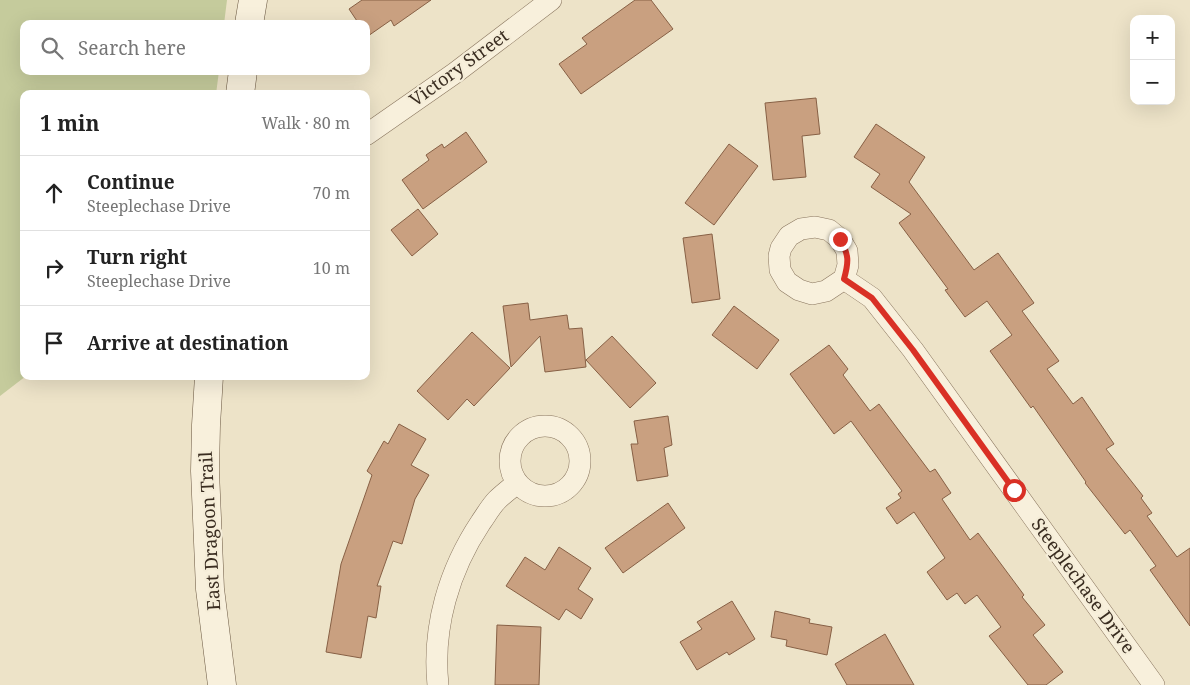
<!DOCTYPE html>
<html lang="en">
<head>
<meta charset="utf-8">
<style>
	:root { --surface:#fff; --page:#f2f2f2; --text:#222; --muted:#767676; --line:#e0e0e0 }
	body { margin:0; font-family:"Noto Serif",serif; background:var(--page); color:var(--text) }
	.controls { position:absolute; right:15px; top:15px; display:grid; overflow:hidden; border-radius:10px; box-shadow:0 5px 20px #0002 }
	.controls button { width:45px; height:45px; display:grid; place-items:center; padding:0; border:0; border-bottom:1px solid var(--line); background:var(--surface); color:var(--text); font:25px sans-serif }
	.stop { position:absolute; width:15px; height:15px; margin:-11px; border:4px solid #d93025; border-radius:50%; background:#fff }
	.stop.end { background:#d93025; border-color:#fff; box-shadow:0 1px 5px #0008 }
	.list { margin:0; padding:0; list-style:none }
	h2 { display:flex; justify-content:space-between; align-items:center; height:65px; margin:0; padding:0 20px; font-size:21px }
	h2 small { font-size:16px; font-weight:400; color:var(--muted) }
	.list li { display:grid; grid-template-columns:32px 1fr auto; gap:15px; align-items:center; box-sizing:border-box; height:75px; padding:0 20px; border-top:1px solid var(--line) }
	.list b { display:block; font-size:19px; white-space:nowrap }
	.list p { margin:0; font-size:16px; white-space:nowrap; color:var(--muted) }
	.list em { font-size:16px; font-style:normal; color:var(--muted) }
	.icon { flex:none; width:28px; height:28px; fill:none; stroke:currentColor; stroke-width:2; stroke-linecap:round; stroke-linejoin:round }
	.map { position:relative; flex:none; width:1190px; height:685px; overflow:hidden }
	.search { position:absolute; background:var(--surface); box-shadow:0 5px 20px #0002; left:20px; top:20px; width:350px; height:55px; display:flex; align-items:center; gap:12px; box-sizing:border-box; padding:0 18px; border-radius:10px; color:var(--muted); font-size:19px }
	.panel { position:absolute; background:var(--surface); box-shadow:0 5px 20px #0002; left:20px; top:90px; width:350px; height:290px; border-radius:10px }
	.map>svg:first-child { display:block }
	.green { fill:#c5cb9c }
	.building { fill:#c9a080; stroke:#876045 }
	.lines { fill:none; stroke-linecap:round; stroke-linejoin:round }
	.street-casing { stroke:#89755e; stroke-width:22 }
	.secondary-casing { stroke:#6a5741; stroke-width:29 }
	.street { stroke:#f8f0dc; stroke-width:21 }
	.secondary { stroke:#f8f0dc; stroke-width:28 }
	.route { stroke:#d93025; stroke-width:6 }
	.labels { text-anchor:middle; stroke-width:4.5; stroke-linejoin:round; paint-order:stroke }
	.street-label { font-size:18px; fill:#3a2d21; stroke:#f5edd8 }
</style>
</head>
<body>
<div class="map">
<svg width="1190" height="685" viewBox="0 0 1190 685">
	<rect width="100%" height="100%" fill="#ede3c8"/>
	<path class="green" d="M 0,0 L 227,0 L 224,24 L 24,24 L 24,71 L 219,71 L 216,94 L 24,94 L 24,376 L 26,376 L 0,396 Z"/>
	<path class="building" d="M 362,0 L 431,0 L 394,26 L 391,20 L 368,36 L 366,34 L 366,24 L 359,24 L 349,9 Z
		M 635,0 L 651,0 L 673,29 L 581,94 L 559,64 L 587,44 L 582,38 Z
		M 816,98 L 820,134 L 802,136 L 806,177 L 773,180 L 765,103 Z
		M 876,124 L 925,157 L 909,182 L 974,270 L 998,253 L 1034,303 L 1022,311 L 1059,361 L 1047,369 L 1073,404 L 1082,397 L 1114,444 L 1106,449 L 1143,496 L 1141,498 L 1152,513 L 1147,516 L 1177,557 L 1190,548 L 1190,626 L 1150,570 L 1156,566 L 1130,530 L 1125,534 L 1085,483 L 1086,482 L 1033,406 L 1031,408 L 990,351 L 1012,335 L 987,301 L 965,317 L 945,290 L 948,289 L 899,223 L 911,214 L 871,187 L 880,174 L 854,157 Z
		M 466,132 L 487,162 L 423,209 L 402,180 L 429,160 L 426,155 L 442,144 L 444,148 Z
		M 729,144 L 758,166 L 714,225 L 685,203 Z
		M 418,209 L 438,234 L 412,256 L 391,230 Z
		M 712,234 L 720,299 L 692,303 L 683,238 Z
		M 528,303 L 530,320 L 567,315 L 569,329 L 582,328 L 586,367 L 545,372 L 540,336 L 511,367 L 503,306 Z
		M 734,306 L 779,340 L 757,369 L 712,335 Z
		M 472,332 L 510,368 L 474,406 L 467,399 L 448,420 L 417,391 Z
		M 612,336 L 656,383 L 630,408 L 586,360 Z
		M 829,345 L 848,369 L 843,375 L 870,411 L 879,404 L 930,472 L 935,469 L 951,493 L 942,499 L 970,540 L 978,533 L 1024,595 L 1022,597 L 1045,625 L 1033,635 L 1063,672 L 1046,685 L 1028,685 L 989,636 L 1001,627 L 977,595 L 965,604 L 957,593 L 947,600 L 927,572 L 945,558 L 914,512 L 897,524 L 886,508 L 901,498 L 898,494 L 902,491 L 851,421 L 834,434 L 790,374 Z
		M 668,416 L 672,445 L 664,448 L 668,476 L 637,481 L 631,444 L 638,444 L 634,421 Z
		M 399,424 L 426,439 L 411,465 L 429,475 L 415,499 L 402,544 L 393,541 L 377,586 L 381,586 L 376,618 L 368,616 L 361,658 L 326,652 L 341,564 L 372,475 L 367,471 L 384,441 L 388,444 Z
		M 668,503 L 685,528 L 623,573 L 605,548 Z
		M 559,547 L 591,568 L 578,589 L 593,599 L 581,619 L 566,609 L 559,620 L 506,586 L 525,557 L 545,570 Z
		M 732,601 L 755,639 L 729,655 L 727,652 L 697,670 L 680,642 L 702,629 L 697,622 Z
		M 775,611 L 810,619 L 809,623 L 832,627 L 827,655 L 786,646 L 787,640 L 771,637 Z
		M 497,625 L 541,627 L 539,685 L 495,685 Z
		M 885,634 L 914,685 L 847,685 L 835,664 Z"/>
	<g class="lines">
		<defs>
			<path id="street" d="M 366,135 L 455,73 L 551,0
				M 815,227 L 829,230 L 840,239 L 847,251 L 848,265 L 844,279 L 826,291 L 812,294 L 799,290 L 787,282 L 780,270 L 779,256 L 781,248 L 789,236 L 801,229 Z
				M 844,279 L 872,298 L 913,350 L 1154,685
				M510 461a35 35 0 1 1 70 0a35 35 0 1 1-70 0Z
				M 438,685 C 432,627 449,570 481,522 C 486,515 491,506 497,500 C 503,494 511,488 517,483"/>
			<path id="secondary" d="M 249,24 L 253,0
				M 240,94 L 243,71
				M 209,376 L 206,425 L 205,471 L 210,589 L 222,685"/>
		</defs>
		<use href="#street" class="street-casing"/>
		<use href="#secondary" class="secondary-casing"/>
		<use href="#street" class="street"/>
		<use href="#secondary" class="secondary"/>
	</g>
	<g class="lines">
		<path class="route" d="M 840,239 C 849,255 849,261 844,279 L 872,298 L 913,350 L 1014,490"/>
	</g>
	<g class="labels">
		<g class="street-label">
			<text transform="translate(459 68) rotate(-36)" y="6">Victory Street</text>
			<text transform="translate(210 531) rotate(-93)" y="6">East Dragoon Trail</text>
			<text transform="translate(1083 586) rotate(54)" y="6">Steeplechase Drive</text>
		</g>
	</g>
</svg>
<div class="controls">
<button>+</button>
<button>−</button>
</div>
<div class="stop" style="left:1014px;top:490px"></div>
<div class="stop end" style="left:840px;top:239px"></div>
<div class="search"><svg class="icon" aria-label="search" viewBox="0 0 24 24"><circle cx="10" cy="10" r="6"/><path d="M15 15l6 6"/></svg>Search here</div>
<section class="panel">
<h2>1 min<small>Walk · 80 m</small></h2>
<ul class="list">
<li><svg class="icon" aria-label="ahead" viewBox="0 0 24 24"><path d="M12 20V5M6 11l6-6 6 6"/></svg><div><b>Continue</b><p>Steeplechase Drive</p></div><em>70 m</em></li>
<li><svg class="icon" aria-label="right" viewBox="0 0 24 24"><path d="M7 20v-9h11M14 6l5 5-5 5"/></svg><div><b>Turn right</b><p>Steeplechase Drive</p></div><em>10 m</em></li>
<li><svg class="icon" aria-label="arrive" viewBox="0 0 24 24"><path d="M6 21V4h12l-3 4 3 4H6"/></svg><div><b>Arrive at destination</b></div></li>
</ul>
</section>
</div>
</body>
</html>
